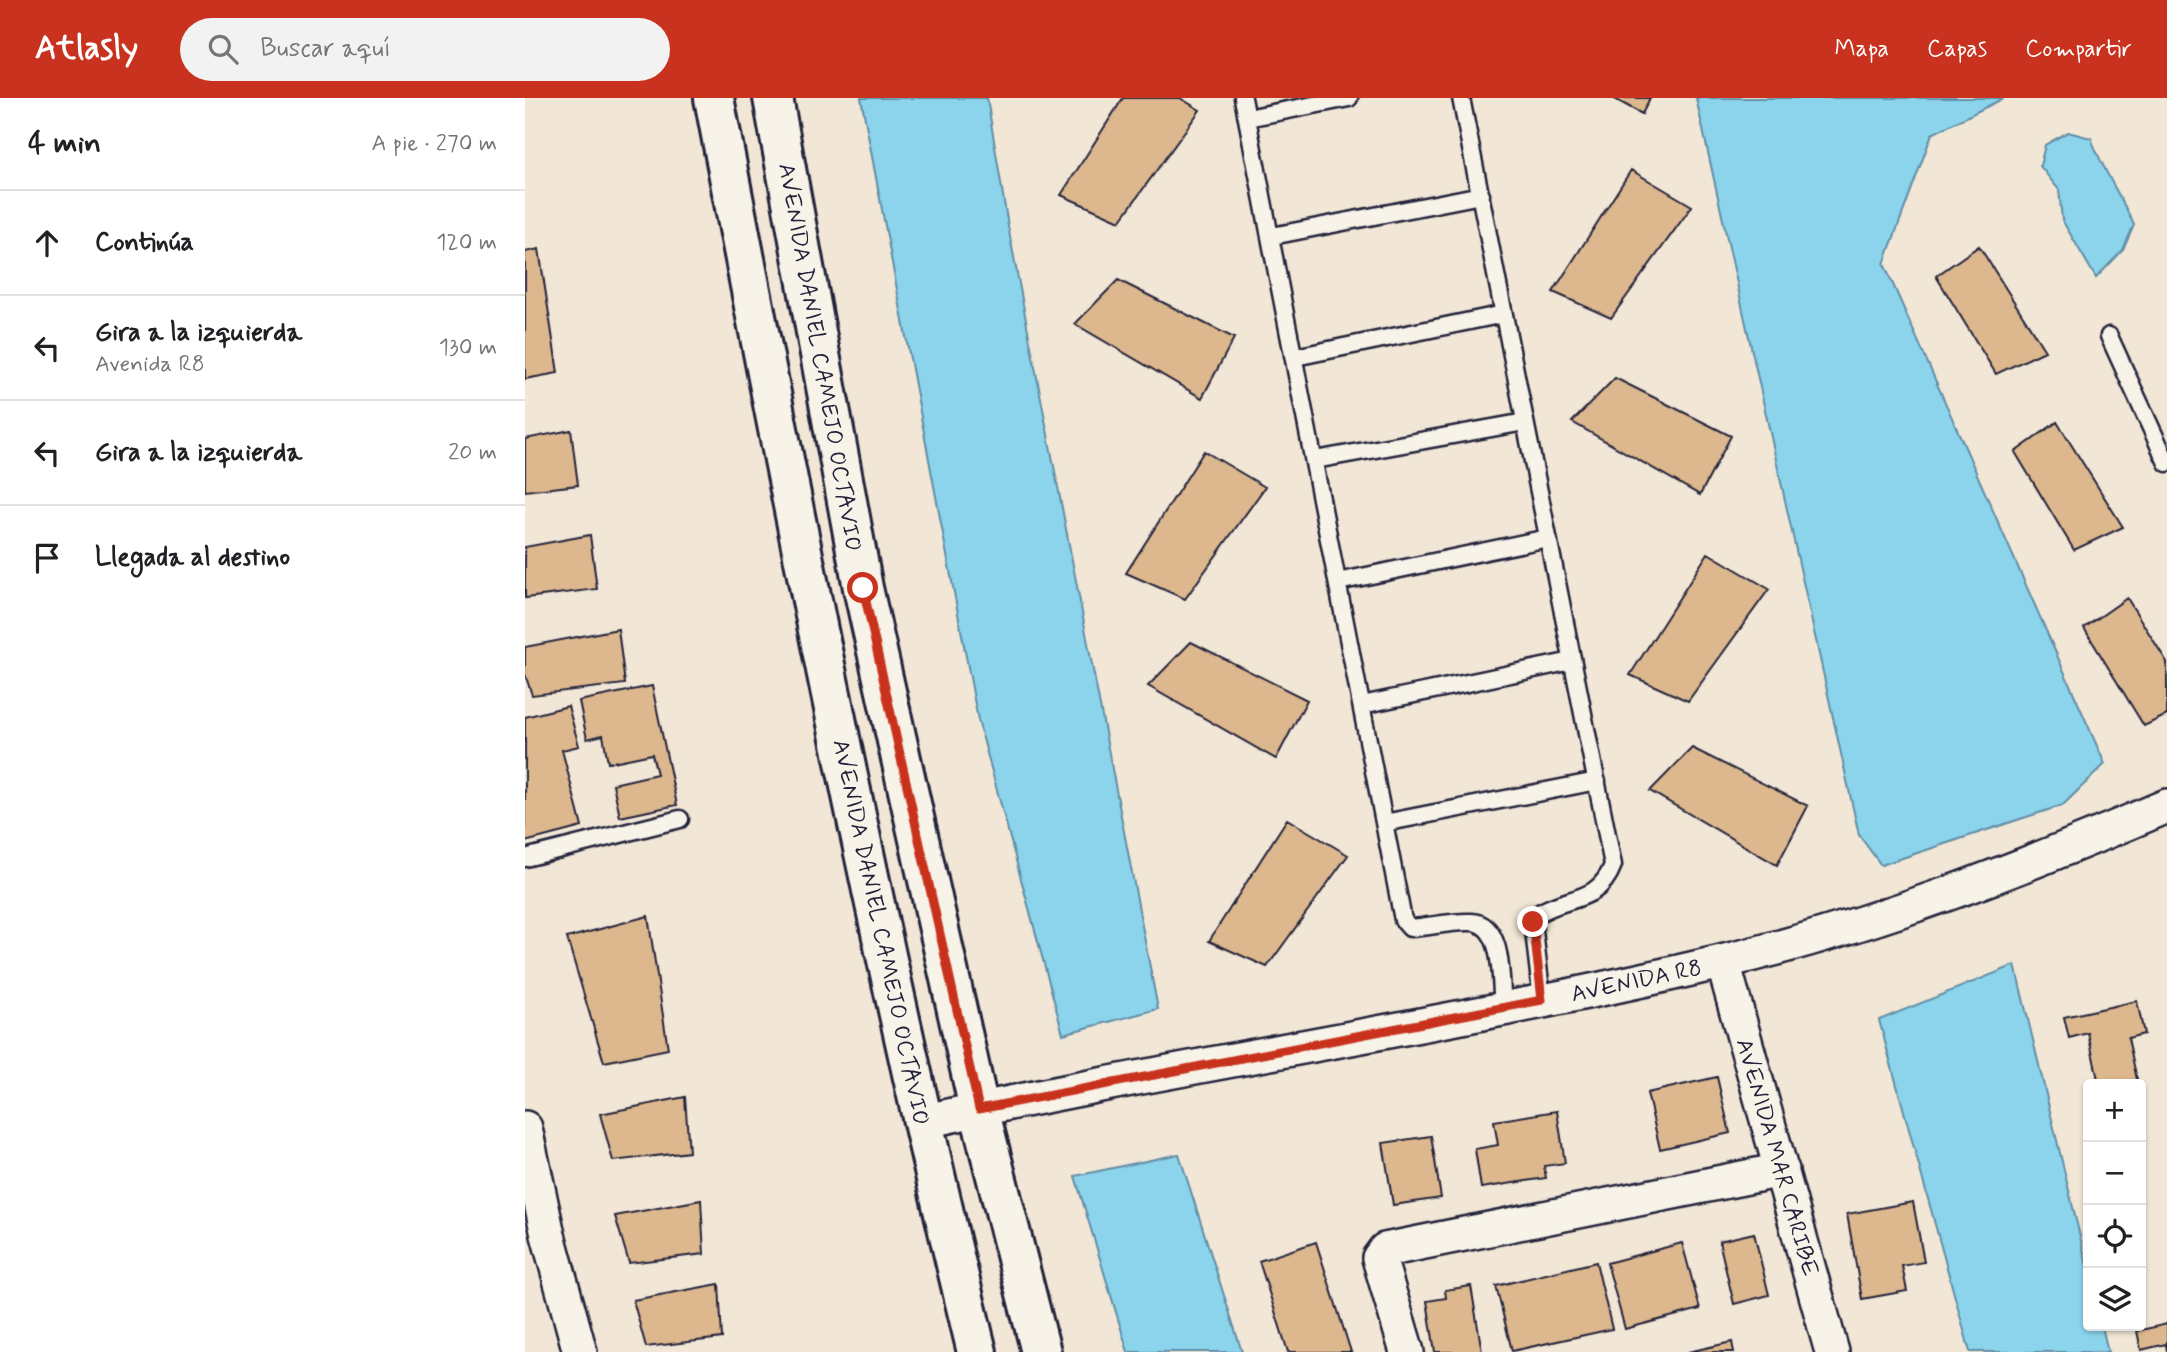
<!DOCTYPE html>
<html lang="es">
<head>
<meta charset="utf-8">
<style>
	:root { --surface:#fff; --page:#f2f2f2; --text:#202124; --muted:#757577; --line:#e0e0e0; --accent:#c8321e }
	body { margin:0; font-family:Mynerve,sans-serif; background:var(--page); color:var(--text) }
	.controls { position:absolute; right:21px; bottom:21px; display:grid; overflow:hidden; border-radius:7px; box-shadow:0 2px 5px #0004 }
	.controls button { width:63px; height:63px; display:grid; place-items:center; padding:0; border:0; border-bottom:2px solid var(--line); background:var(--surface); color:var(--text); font:35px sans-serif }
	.stop { position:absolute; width:21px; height:21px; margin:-16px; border:5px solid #c8321e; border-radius:50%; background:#fff }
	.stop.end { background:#c8321e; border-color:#fff; box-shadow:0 2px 7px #0008 }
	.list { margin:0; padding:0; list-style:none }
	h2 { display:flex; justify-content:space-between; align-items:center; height:91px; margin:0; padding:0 28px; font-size:30px }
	h2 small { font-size:23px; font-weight:400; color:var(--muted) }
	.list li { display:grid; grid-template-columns:46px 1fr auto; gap:21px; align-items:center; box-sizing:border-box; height:105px; padding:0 28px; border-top:2px solid var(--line) }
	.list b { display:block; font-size:26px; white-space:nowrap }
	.list p { margin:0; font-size:23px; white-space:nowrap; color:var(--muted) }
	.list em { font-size:23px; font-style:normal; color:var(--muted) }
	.icon { flex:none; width:38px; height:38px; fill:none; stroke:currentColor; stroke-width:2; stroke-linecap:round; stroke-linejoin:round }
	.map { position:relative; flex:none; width:1642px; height:1254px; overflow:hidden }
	header { display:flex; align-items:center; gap:42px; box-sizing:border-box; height:98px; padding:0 35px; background:var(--accent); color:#fff }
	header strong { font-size:33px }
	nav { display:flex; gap:38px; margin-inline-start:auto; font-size:24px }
	.search { width:490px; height:63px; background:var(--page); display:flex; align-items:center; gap:18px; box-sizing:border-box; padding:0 24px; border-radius:38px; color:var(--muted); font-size:26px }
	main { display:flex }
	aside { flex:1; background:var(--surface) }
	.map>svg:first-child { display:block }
	.water { fill:#8bd4ec; stroke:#618da5; stroke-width:2 }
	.building { fill:#ddb88e; stroke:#22223b; stroke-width:2 }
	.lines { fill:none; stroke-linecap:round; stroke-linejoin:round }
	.service-casing { stroke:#22223b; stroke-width:21 }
	.minor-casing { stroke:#22223b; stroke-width:38 }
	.tertiary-casing { stroke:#22223b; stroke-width:44 }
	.service { stroke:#f7f3e8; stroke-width:16 }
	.minor { stroke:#f7f3e8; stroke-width:33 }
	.tertiary { stroke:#f7f3e8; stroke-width:38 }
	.route { stroke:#c8321e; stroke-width:9 }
	.labels { text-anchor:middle; stroke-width:5; stroke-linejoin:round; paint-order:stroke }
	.street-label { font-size:23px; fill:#22223b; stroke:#f7f3e8 }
</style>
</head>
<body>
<header>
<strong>Atlasly</strong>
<div class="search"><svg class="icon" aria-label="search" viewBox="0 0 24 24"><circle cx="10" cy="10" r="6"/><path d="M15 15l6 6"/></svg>Buscar aquí</div>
<nav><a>Mapa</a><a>Capas</a><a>Compartir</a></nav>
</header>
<main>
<aside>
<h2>4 min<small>A pie · 270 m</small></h2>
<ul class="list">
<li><svg class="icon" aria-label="ahead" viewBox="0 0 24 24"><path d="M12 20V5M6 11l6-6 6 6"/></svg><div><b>Continúa</b></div><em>120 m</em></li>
<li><svg class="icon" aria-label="left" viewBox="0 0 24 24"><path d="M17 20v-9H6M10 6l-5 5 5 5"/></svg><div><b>Gira a la izquierda</b><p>Avenida R8</p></div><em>130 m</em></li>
<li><svg class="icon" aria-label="left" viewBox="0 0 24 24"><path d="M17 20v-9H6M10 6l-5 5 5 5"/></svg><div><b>Gira a la izquierda</b></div><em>20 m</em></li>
<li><svg class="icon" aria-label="arrive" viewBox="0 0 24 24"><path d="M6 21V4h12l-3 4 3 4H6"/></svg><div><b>Llegada al destino</b></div></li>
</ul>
</aside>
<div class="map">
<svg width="1642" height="1254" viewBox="0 0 1642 1254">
	<rect width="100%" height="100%" fill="#f2e7d6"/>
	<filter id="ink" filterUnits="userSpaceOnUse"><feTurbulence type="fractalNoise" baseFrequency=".0143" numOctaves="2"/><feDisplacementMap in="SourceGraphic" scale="14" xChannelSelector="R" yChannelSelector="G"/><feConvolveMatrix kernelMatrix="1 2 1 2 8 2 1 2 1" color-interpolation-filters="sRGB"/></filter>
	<g filter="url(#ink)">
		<path class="water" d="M 336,0 L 462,0 L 483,128 L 633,911 L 538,936 L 453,622 Z
			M 1171,0 L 1479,0 L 1407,36 L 1359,166 L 1580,666 L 1538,707 L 1356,767 L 1334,737 Z
			M 1543,34 L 1566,40 C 1577,70 1595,97 1609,127 L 1598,152 L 1571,180 L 1537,122 L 1534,92 L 1515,68 L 1520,47 Z
			M 1490,867 L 1563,1172 L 1563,1228 L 1577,1228 L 1583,1254 L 1445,1254 L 1354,922 Z
			M 654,1056 L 717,1254 L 603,1254 L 550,1078 Z"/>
		<path class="building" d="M 598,0 L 655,0 L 675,12 L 595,123 L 536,97 Z
			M 1088,0 L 1125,0 L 1117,16 Z
			M 1106,72 L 1167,108 L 1086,220 L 1028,194 Z
			M 1454,148 L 1520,253 L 1471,276 L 1411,178 Z
			M 14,151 L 33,275 L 0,281 L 0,154 Z
			M 593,182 L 709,240 L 677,300 L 550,226 Z
			M 1090,280 L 1206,338 L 1175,397 L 1047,324 Z
			M 1532,324 L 1598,429 L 1549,452 L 1490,354 Z
			M 46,332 L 53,387 L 0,393 L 0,341 Z
			M 679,353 L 740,389 L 660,501 L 601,475 Z
			M 65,437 L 72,491 L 0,500 L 0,449 Z
			M 1183,455 L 1244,491 L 1163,603 L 1105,577 Z
			M 1602,500 L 1642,564 L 1642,617 L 1619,628 L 1559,530 Z
			M 93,531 L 100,586 L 7,597 L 0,576 L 0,549 Z
			M 666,544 L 782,602 L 751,661 L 623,588 Z
			M 127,588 L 152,707 L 95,719 L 88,686 L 132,676 L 127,656 L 83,665 L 78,637 L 62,641 L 54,603 Z
			M 43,608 L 54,648 L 37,652 L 57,729 L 0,744 L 0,619 Z
			M 1167,650 L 1283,708 L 1252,767 L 1125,693 Z
			M 762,721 L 823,757 L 742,869 L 684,843 Z
			M 123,818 L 143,951 L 79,964 L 42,840 Z
			M 1612,903 L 1619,936 L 1603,940 L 1613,986 L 1574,986 L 1563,935 L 1544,940 L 1539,919 Z
			M 1192,979 L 1205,1035 L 1135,1051 L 1122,995 Z
			M 160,999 L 164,1054 L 88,1063 L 75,1016 Z
			M 1032,1013 L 1040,1065 L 1019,1068 L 1021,1080 L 956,1090 L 950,1051 L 973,1047 L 969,1023 Z
			M 906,1038 L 916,1100 L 868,1107 L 858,1045 Z
			M 176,1102 L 179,1156 L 104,1165 L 90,1118 Z
			M 1388,1104 L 1399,1164 L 1377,1168 L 1382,1193 L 1337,1201 L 1322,1116 Z
			M 1229,1135 L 1244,1197 L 1209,1206 L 1194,1143 Z
			M 791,1144 L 826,1254 L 763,1254 L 734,1163 Z
			M 1157,1145 L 1175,1211 L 1100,1231 L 1082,1165 Z
			M 1071,1164 L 1087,1231 L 987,1253 L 971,1188 Z
			M 194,1186 L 197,1240 L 121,1249 L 108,1202 Z
			M 946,1188 L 957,1254 L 910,1254 L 902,1203 L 921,1200 L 920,1192 Z
			M 1642,1226 L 1642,1253 L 1641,1246 L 1616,1252 L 1612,1233 Z
			M 1207,1244 L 1209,1254 L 1163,1254 Z"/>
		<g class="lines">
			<defs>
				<path id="service" d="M 718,0 L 878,822 L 885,830 C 905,829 926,823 946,824 C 980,825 975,885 978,910
					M 936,0 L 1088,767 C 1073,807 1040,797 1011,817 L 1008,824 L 1017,902
					M 722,20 L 824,0
					M 747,138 L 956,97
					M 1584,238 L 1642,365
					M 770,259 L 979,216
					M 790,362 L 1000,324
					M 813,484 L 1023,440
					M 837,607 L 1047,563
					M 859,725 L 1072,683
					M 0,760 L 155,721"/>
				<path id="minor" d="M 1198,864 L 1307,1254
					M 396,1024 C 662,965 932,927 1196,864 C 1350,828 1497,770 1642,708
					M 0,1030 L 23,1137 L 55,1254
					M 882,1254 L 854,1160 L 860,1152 L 1257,1072"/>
				<path id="tertiary" d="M 189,0 C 269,419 351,839 452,1254
					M 248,0 L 338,490 L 454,1011 L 516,1254"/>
			</defs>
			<use href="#service" class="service-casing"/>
			<use href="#minor" class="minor-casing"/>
			<use href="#tertiary" class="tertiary-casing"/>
			<use href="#service" class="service"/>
			<use href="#minor" class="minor"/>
			<use href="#tertiary" class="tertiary"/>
		</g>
	</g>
	<g class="lines" filter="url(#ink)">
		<path class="route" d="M 338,490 L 454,1011 L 1017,902 L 1008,824"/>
	</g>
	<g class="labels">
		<g class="street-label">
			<text transform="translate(296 259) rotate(80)" y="8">AVENIDA DANIEL CAMEJO OCTAVIO</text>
			<text transform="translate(357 834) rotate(78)" y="8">AVENIDA DANIEL CAMEJO OCTAVIO</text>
			<text transform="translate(1111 882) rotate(-12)" y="8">AVENIDA R8</text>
			<text transform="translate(1253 1059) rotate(74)" y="8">AVENIDA MAR CARIBE</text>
		</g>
	</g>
</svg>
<div class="controls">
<button>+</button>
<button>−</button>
<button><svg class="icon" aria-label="locate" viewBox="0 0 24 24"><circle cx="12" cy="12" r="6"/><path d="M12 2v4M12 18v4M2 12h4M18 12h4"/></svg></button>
<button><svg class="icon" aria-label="layers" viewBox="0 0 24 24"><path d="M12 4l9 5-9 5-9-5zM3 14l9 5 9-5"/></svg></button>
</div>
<div class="stop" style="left:338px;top:490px"></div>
<div class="stop end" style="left:1008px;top:824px"></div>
</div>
</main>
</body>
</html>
